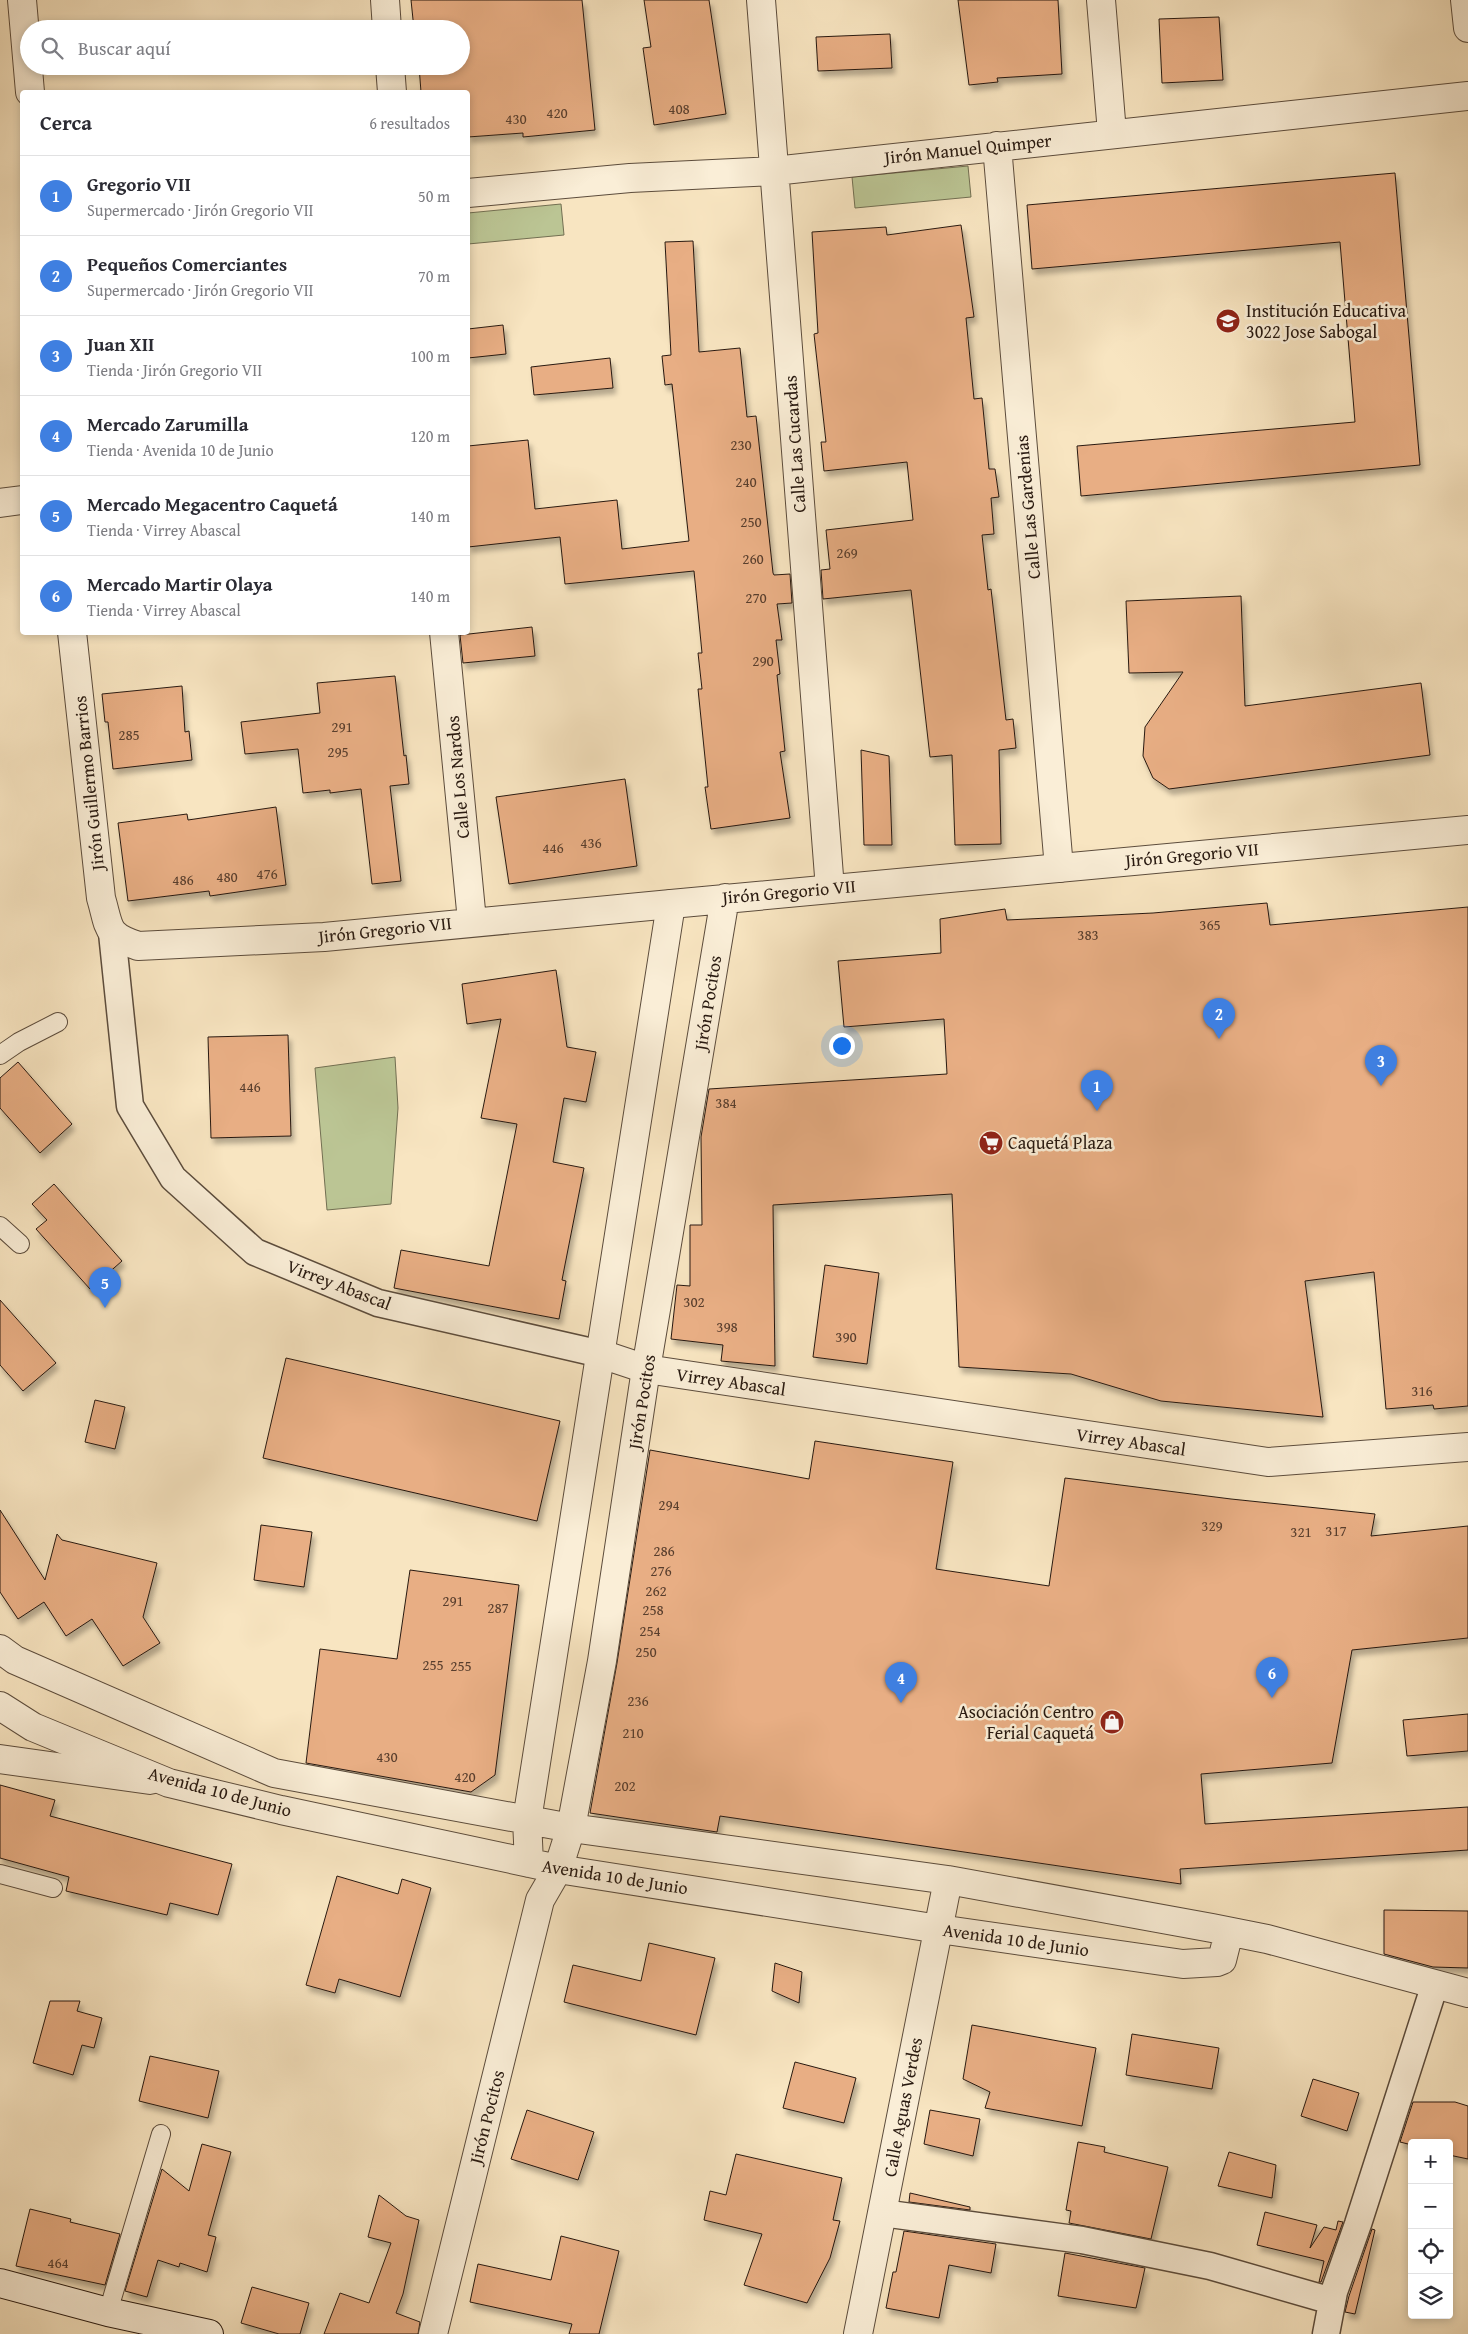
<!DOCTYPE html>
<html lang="es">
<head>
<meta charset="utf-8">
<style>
	:root { --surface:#fff; --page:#f7f7f7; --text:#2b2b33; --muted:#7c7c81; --line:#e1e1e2; --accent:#b45309 }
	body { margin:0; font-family:"Gentium Book Plus",serif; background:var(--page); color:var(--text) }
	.controls { position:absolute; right:15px; bottom:15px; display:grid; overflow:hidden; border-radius:5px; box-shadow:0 2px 8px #0003 }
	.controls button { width:45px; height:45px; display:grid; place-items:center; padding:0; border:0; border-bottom:1px solid var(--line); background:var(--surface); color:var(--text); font:25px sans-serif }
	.you { position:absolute; left:841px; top:1045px; width:18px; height:18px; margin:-12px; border:4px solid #fff; border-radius:50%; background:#1a73e8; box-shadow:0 0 0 8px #1a73e833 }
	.badge { display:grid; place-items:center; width:32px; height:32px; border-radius:50%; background:var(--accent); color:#fff; font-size:16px; font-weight:700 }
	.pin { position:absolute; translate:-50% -41px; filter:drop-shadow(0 1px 2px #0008) }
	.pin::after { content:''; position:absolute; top:26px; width:18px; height:15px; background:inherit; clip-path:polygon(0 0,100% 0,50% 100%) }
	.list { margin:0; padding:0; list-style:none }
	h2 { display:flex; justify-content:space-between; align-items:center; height:65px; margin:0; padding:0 20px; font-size:21px }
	h2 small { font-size:16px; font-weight:400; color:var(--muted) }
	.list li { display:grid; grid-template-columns:32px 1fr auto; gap:15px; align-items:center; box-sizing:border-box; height:80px; padding:0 20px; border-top:1px solid var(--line) }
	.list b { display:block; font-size:19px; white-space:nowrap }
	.list p { margin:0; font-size:16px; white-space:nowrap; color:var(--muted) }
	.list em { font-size:16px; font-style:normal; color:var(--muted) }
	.icon { flex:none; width:28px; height:28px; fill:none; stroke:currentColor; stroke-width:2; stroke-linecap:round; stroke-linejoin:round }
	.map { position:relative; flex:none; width:1468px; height:2334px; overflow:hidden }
	.search { position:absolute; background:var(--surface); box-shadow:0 2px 8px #0003; left:20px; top:20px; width:450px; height:55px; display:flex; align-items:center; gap:12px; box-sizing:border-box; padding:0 18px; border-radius:28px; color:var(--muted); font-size:19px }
	.panel { position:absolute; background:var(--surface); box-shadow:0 2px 8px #0003; left:20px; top:90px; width:450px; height:545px; border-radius:5px }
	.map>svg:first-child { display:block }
	.green { fill:#bbc594; stroke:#726f52 }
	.building { fill:#e8ae84; stroke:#281910; filter:url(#shadow) }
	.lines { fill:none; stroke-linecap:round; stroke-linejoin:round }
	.service-casing { stroke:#5c4c3c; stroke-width:20 }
	.pedestrian-casing { stroke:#5c4c3c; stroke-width:29 }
	.minor-casing { stroke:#5c4c3c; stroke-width:30 }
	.tertiary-casing { stroke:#5c4c3c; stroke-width:30 }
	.secondary-casing { stroke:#281910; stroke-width:30 }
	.service { stroke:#faeed7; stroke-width:18 }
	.pedestrian { stroke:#faeed7; stroke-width:26 }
	.minor { stroke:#faeed7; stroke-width:28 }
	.tertiary { stroke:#faeed7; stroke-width:28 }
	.secondary { stroke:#faeed7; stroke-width:28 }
	.labels { text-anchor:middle; stroke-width:5; stroke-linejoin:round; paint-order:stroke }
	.number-label { font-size:15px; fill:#583e2d }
	.street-label { font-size:18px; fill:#281910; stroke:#faeed7 }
	.poi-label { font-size:18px; fill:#281910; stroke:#faeed7; text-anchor:start }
</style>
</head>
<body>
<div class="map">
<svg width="1468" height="2334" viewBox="0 0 1468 2334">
	<defs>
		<filter id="shadow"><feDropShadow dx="3" dy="5.5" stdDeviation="2.5" flood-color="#0004"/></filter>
	</defs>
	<rect width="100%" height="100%" fill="#f8e5c1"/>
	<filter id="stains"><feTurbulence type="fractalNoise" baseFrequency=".004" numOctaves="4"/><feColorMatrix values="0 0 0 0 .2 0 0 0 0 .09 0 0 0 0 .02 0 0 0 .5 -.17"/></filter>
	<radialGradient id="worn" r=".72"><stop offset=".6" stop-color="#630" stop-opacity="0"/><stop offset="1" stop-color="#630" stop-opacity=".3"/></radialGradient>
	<path class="green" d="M 968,166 L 971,197 L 855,208 L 852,177 Z
		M 561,204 L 564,235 L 468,244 L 468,213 Z
		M 395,1057 L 398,1108 L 391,1204 L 327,1210 L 315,1068 Z"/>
	<path class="building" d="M 411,0 L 582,0 L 595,130 L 523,137 L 523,133 L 468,137 L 468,92 L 421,92 L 419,66 L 461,66 L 461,29 L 414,29 Z
		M 644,0 L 709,0 L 726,114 L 654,125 L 643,48 L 651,47 Z
		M 958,0 L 1058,0 L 1062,74 L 997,78 L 998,82 L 969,85 Z
		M 1219,17 L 1223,80 L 1162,83 L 1159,19 Z
		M 890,34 L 892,68 L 818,71 L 816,37 Z
		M 1395,173 L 1420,465 L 1081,496 L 1077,446 L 1355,422 L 1340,242 L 1032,269 L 1027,205 Z
		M 961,225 L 974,317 L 966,318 L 974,399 L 982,398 L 989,469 L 995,469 L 999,497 L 991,498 L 994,534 L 982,535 L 988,590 L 991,589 L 1006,720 L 1013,719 L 1016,748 L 999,750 L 1001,844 L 955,845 L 952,755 L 930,757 L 911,590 L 823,599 L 821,570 L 830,569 L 826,530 L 913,520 L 907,462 L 824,471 L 821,442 L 826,442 L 814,334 L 818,333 L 812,232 L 886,227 L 887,235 Z
		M 693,241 L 699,352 L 740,348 L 747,417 L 756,416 L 773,573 L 774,575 L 790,574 L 792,603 L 777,604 L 782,640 L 776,640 L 780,674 L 777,675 L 785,751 L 780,752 L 790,818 L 711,829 L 705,787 L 708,787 L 698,689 L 702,689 L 698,653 L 702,653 L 694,571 L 565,584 L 560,537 L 468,547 L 468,446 L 528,440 L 535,509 L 617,500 L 622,549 L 689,541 L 672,384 L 665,385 L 662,356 L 671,355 L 665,242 Z
		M 503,325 L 506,354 L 468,358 L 468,329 Z
		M 610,358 L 613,388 L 534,395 L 531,367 Z
		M 1241,596 L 1245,706 L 1421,683 L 1430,755 L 1169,789 L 1153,778 L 1143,756 L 1145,727 L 1183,672 L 1129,673 L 1126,601 Z
		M 532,627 L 535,656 L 463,663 L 460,635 Z
		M 395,676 L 404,756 L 406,755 L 409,784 L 390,786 L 401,881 L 372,884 L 361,789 L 330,793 L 330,790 L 303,793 L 298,749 L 245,754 L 241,722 L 320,713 L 317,683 Z
		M 182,686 L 185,732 L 189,731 L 192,760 L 113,769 L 108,722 L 105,722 L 102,694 Z
		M 861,750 L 889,756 L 892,845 L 864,845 Z
		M 625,779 L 637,866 L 509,884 L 496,797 Z
		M 276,807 L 286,885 L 210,896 L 209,891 L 128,901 L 118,823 L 187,814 L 188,820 Z
		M 1267,903 L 1270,925 L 1468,907 L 1468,1406 L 1434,1409 L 1433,1405 L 1386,1409 L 1374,1272 L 1305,1281 L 1323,1417 L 1161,1401 L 1071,1374 L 959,1367 L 952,1194 L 773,1205 L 775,1366 L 721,1361 L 723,1345 L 671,1339 L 677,1285 L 690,1286 L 690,1225 L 702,1225 L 701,1137 L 709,1089 L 947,1074 L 944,1019 L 844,1027 L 838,961 L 941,953 L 940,919 L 1005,909 L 1007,920 L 1153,913 Z
		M 556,970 L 567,1047 L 596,1052 L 586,1102 L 564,1098 L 553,1162 L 584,1168 L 562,1280 L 566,1281 L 559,1319 L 394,1288 L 401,1250 L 489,1266 L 517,1124 L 481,1118 L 501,1019 L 467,1024 L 462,984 Z
		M 288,1035 L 291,1136 L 211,1138 L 208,1037 Z
		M 18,1062 L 72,1124 L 40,1153 L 0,1108 L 0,1078 Z
		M 54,1184 L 122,1261 L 90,1289 L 36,1229 L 47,1220 L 32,1204 Z
		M 825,1265 L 879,1273 L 867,1364 L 813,1357 Z
		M 0,1300 L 56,1363 L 23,1391 L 0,1365 Z
		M 286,1358 L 560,1421 L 537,1521 L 263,1458 Z
		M 95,1400 L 125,1407 L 115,1449 L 85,1442 Z
		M 815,1441 L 953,1462 L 936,1569 L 1049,1586 L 1065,1478 L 1231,1499 L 1375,1514 L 1371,1536 L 1468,1526 L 1468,1638 L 1352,1650 L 1332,1763 L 1201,1774 L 1205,1824 L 1468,1807 L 1468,1850 L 1180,1869 L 1181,1884 L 720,1816 L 717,1832 L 590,1813 L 617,1663 L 650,1450 L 809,1479 Z
		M 0,1510 L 45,1580 L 57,1534 L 62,1540 L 157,1563 L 143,1617 L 160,1643 L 123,1666 L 92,1619 L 66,1636 L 44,1602 L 18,1619 L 0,1592 Z
		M 261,1525 L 312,1532 L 304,1587 L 254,1580 Z
		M 410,1570 L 519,1585 L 495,1775 L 471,1792 L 306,1763 L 320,1649 L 397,1659 Z
		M 1468,1714 L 1468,1751 L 1407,1756 L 1403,1720 Z
		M 0,1785 L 55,1800 L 50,1816 L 232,1864 L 218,1915 L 170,1903 L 167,1915 L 66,1891 L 69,1877 L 0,1858 Z
		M 337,1876 L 398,1894 L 402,1879 L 431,1888 L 400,1997 L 339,1979 L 335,1993 L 306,1985 Z
		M 1384,1910 L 1468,1911 L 1468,1968 L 1433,1967 L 1384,1954 Z
		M 649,1943 L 715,1958 L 696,2035 L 564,2002 L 573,1965 L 641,1981 Z
		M 775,1963 L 802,1972 L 799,2003 L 772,1991 Z
		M 50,2001 L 80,2001 L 77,2011 L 102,2018 L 94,2048 L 82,2045 L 73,2075 L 33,2063 Z
		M 972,2025 L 1096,2048 L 1082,2126 L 985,2108 L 990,2092 L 963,2079 Z
		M 1132,2034 L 1219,2048 L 1212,2089 L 1126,2075 Z
		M 150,2056 L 219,2071 L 208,2118 L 139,2101 Z
		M 795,2062 L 856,2078 L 844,2123 L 783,2108 Z
		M 1313,2079 L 1359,2093 L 1347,2131 L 1301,2116 Z
		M 1413,2102 L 1455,2102 L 1468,2106 L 1468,2159 L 1449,2155 L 1449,2143 L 1412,2143 L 1412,2145 L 1400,2142 Z
		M 527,2110 L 594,2132 L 578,2180 L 511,2159 Z
		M 930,2110 L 980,2119 L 973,2156 L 924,2144 Z
		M 1078,2142 L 1105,2147 L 1104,2152 L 1168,2167 L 1151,2239 L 1069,2223 L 1071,2211 L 1066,2210 Z
		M 202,2144 L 231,2152 L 208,2235 L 216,2237 L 207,2272 L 180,2263 L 179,2267 L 158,2260 L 147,2297 L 125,2291 L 162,2169 L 189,2191 Z
		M 1229,2152 L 1276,2165 L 1272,2198 L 1218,2186 Z
		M 736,2154 L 842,2178 L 833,2220 L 840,2221 L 830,2258 L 807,2303 L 744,2285 L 762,2234 L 704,2220 L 710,2191 L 726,2195 Z
		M 910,2193 L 970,2207 L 970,2210 L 909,2202 Z
		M 379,2195 L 406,2216 L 419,2220 L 403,2294 L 396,2313 L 420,2322 L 418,2334 L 324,2334 L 340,2293 L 369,2303 L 391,2243 L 368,2237 Z
		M 30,2209 L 71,2219 L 70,2222 L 120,2234 L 105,2285 L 16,2266 Z
		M 1265,2212 L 1317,2225 L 1310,2248 L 1324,2227 L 1336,2230 L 1338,2221 L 1343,2222 L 1321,2282 L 1319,2282 L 1324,2261 L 1257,2245 Z
		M 1372,2229 L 1375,2230 L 1355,2314 L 1345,2312 L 1349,2296 Z
		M 904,2231 L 996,2244 L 991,2273 L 949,2265 L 939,2318 L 886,2308 L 893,2272 L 896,2272 Z
		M 561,2236 L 619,2251 L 599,2334 L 569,2334 L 572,2324 L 470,2302 L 478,2264 L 551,2280 Z
		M 1065,2253 L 1145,2268 L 1136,2308 L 1058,2296 Z
		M 252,2287 L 309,2303 L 300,2334 L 279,2334 L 241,2323 Z"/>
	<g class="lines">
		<defs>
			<path id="service" d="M 0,1055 L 19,1042 L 58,1022
				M 0,1226 L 20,1244
				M 0,1874 L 53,1888
				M 108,2312 L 161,2134"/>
			<path id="pedestrian" d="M 112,933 L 130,1106 L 173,1178 L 255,1252 L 378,1303 L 601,1354
				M 882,2213 L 1082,2240 L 1210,2266 L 1332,2301
				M 1326,2334 L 1334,2292 L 1358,2224 L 1435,1984"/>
			<path id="minor" d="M 22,0 L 30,92
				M 385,0 L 387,29
				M 761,0 L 830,889
				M 1101,0 L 1112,133
				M 1465,0 L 1468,28
				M 390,66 L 392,92
				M 997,146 L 1059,868
				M 468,193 L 630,178 L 774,171 L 1468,96
				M 0,503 L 22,500
				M 72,632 L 101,898 C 110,928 105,935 138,946 L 324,937 L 671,904
				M 444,632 L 472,921
				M 601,1354 L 646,1369 L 1268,1462 L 1468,1447
				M 0,1759 L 150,1780
				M 571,1828 L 948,1880 L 1212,1928 L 1267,1939 L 1468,1993
				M 433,2334 L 540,1900 L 558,1869 L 939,1929 L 1183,1964 L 1217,1962 L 1222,1960 L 1229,1932
				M 858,2334 L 948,1880"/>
			<path id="tertiary" d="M 0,1649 L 15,1660 L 274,1773 L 571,1828
				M 0,1706 L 33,1727 L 169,1783 L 281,1810 L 558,1869 L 571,1828 L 602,1661 L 646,1369 L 725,898
				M 529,1863 L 527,1820 L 671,904 L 1468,830"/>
			<path id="secondary" d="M 0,2283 L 108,2312 L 209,2334"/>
		</defs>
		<use href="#service" class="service-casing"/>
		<use href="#pedestrian" class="pedestrian-casing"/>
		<use href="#minor" class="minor-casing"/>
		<use href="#tertiary" class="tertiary-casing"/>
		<use href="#secondary" class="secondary-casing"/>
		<use href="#service" class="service"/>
		<use href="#pedestrian" class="pedestrian"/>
		<use href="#minor" class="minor"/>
		<use href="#tertiary" class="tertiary"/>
		<use href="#secondary" class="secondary"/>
	</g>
	<defs>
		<symbol id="school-disc" viewBox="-11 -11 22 22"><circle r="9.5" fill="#8f2418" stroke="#faeed7"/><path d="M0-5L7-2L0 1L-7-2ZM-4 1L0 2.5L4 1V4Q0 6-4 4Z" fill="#fff"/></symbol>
		<symbol id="supermarket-disc" viewBox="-11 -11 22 22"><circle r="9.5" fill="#8f2418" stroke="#faeed7"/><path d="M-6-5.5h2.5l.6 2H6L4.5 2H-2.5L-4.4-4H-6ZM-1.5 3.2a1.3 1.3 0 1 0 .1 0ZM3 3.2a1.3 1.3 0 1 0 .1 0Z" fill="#fff"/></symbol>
		<symbol id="shop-disc" viewBox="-11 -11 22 22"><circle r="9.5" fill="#8f2418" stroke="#faeed7"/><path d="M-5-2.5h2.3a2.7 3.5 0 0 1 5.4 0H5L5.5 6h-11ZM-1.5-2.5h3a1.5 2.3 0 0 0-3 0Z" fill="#fff"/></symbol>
	</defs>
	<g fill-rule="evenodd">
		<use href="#school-disc" x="1214" y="307" width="28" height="28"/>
		<use href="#supermarket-disc" x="977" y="1129" width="28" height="28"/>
		<use href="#shop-disc" x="1098" y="1708" width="28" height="28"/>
	</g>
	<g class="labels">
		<g class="number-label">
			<text x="679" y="114">408</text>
			<text x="557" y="118">420</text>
			<text x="516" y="124">430</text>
			<text x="741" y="450">230</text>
			<text x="746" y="487">240</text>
			<text x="751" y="527">250</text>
			<text x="847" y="558">269</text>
			<text x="753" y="564">260</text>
			<text x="756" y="603">270</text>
			<text x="763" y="666">290</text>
			<text x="342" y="732">291</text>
			<text x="129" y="740">285</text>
			<text x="338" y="757">295</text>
			<text x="591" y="848">436</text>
			<text x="553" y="853">446</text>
			<text x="267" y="879">476</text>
			<text x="227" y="882">480</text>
			<text x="183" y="885">486</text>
			<text x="1210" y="930">365</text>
			<text x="1088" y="940">383</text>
			<text x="250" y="1092">446</text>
			<text x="726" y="1108">384</text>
			<text x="694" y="1307">302</text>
			<text x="727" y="1332">398</text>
			<text x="846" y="1342">390</text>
			<text x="1422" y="1396">316</text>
			<text x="669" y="1510">294</text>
			<text x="1212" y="1531">329</text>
			<text x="1336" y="1536">317</text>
			<text x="1301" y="1537">321</text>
			<text x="664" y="1556">286</text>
			<text x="661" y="1576">276</text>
			<text x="656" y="1596">262</text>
			<text x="453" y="1606">291</text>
			<text x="498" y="1613">287</text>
			<text x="653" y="1615">258</text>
			<text x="650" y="1636">254</text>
			<text x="646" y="1657">250</text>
			<text x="433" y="1670">255</text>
			<text x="461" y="1671">255</text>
			<text x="638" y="1706">236</text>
			<text x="633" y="1738">210</text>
			<text x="387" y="1762">430</text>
			<text x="465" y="1782">420</text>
			<text x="625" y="1791">202</text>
			<text x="58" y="2268">464</text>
		</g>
		<g class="street-label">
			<text transform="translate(968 149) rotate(-6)" y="6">Jirón Manuel Quimper</text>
			<text transform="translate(795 444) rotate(-94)" y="6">Calle Las Cucardas</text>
			<text transform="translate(1028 507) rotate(-95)" y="6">Calle Las Gardenias</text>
			<text transform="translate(458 777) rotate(-95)" y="6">Calle Los Nardos</text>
			<text transform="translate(89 783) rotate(-96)" y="6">Jirón Guillermo Barrios</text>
			<text transform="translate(1192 855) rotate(-5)" y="6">Jirón Gregorio VII</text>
			<text transform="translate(789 892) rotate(-5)" y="6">Jirón Gregorio VII</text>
			<text transform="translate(385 930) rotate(-6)" y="6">Jirón Gregorio VII</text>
			<text transform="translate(708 1003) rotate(-81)" y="6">Jirón Pocitos</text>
			<text transform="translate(339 1285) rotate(21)" y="6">Virrey Abascal</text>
			<text transform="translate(731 1382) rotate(8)" y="6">Virrey Abascal</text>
			<text transform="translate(642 1402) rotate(-81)" y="6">Jirón Pocitos</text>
			<text transform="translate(1131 1442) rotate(8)" y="6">Virrey Abascal</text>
			<text transform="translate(220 1792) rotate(15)" y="6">Avenida 10 de Junio</text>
			<text transform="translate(615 1877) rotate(9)" y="6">Avenida 10 de Junio</text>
			<text transform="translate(1016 1940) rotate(8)" y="6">Avenida 10 de Junio</text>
			<text transform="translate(903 2107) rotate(-79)" y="6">Calle Aguas Verdes</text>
			<text transform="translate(487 2117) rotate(-76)" y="6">Jirón Pocitos</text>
		</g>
		<g class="poi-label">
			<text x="1246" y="317">Institución Educativa<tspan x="1246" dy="21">3022 Jose Sabogal</tspan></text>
			<text x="1008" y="1149">Caquetá Plaza</text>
			<text x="1094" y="1718" text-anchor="end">Asociación Centro<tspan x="1094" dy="21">Ferial Caquetá</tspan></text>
		</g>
	</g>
	<rect width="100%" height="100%" filter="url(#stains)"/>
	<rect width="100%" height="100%" fill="url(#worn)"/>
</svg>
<div class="controls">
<button>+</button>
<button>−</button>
<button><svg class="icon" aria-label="locate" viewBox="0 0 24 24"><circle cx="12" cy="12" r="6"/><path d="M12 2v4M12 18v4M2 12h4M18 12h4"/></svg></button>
<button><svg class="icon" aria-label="layers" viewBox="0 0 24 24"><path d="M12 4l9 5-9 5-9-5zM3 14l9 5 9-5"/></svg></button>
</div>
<div class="you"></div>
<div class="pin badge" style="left:1097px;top:1111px;background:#3f7fe0">1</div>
<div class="pin badge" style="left:1219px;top:1039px;background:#3f7fe0">2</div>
<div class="pin badge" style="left:1381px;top:1086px;background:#3f7fe0">3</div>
<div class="pin badge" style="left:901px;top:1703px;background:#3f7fe0">4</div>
<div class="pin badge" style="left:105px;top:1308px;background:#3f7fe0">5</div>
<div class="pin badge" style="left:1272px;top:1698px;background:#3f7fe0">6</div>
<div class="search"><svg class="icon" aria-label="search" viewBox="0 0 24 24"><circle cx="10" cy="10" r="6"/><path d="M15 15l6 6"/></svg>Buscar aquí</div>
<section class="panel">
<h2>Cerca<small>6 resultados</small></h2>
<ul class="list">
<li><span class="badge" style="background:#3f7fe0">1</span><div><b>Gregorio VII</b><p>Supermercado · Jirón Gregorio VII</p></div><em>50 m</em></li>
<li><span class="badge" style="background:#3f7fe0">2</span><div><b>Pequeños Comerciantes</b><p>Supermercado · Jirón Gregorio VII</p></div><em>70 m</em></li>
<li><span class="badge" style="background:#3f7fe0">3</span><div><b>Juan XII</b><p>Tienda · Jirón Gregorio VII</p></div><em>100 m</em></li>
<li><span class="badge" style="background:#3f7fe0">4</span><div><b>Mercado Zarumilla</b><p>Tienda · Avenida 10 de Junio</p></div><em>120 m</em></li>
<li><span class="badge" style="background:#3f7fe0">5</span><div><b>Mercado Megacentro Caquetá</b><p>Tienda · Virrey Abascal</p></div><em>140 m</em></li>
<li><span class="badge" style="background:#3f7fe0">6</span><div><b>Mercado Martir Olaya</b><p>Tienda · Virrey Abascal</p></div><em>140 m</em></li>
</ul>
</section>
</div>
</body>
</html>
